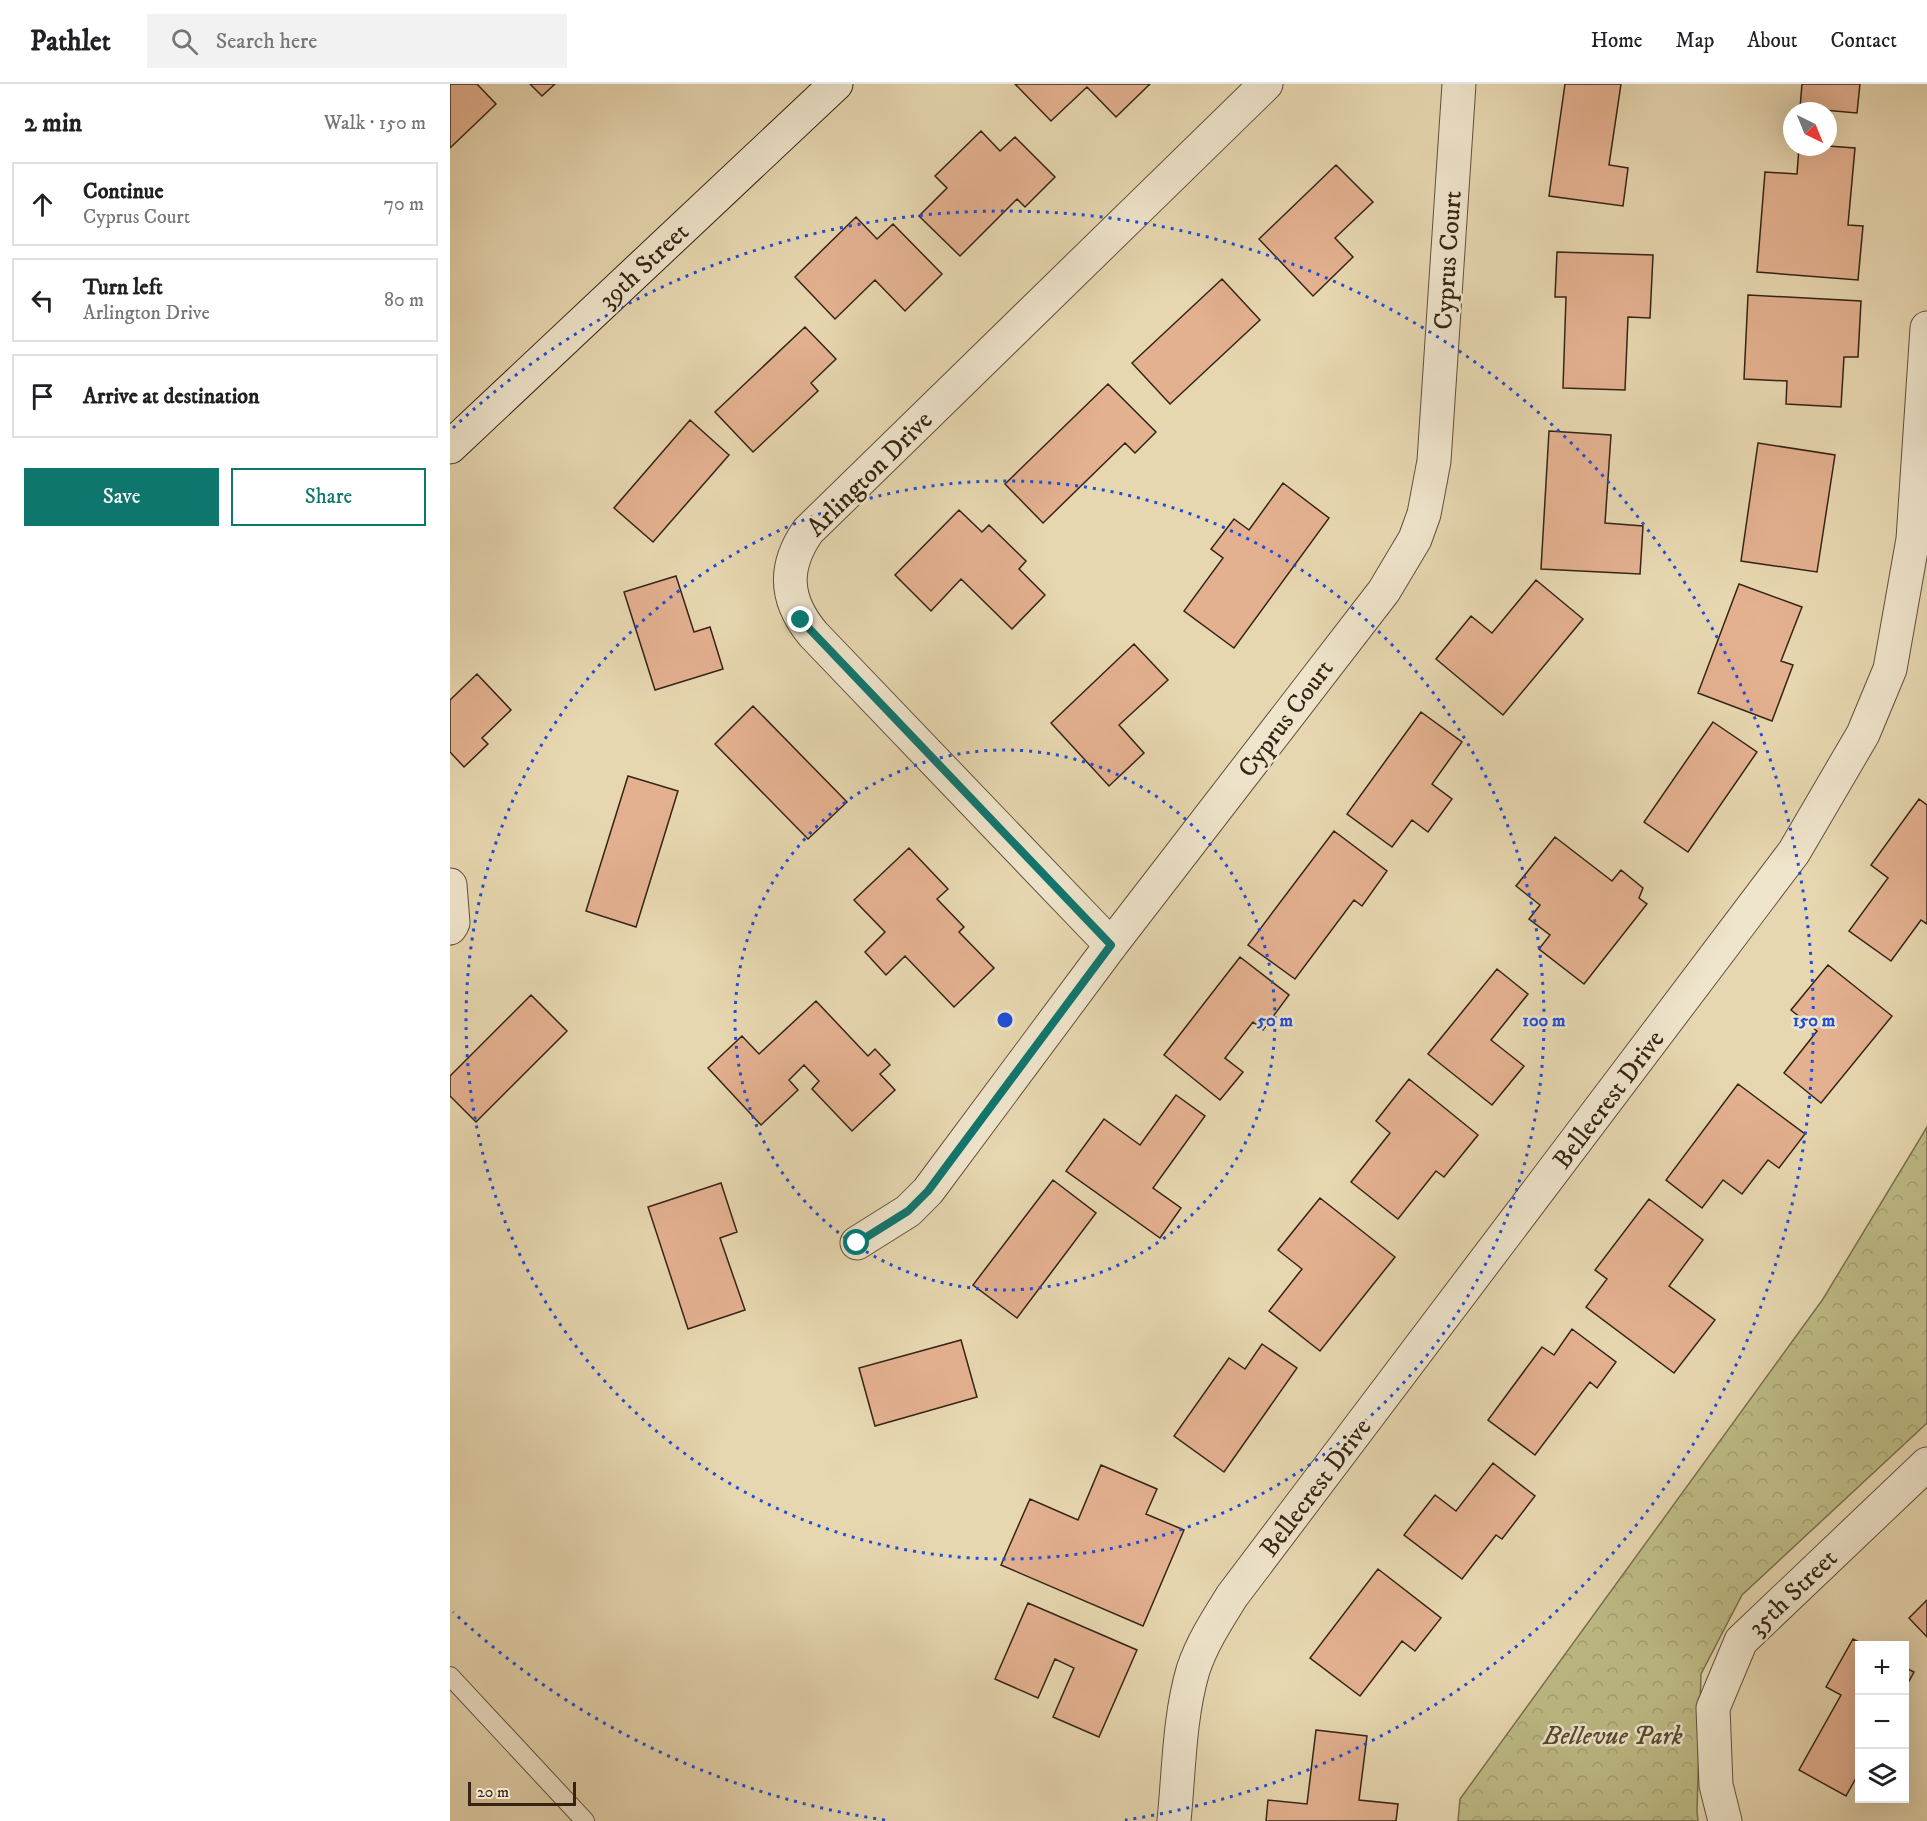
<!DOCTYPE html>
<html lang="en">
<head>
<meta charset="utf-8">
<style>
	:root { --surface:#fff; --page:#f2f2f2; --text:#202124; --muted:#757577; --line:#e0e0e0; --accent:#0f766e }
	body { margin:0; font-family:"IM FELL DW Pica",serif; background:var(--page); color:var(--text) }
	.controls { position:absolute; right:18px; bottom:18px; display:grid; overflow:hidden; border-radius:0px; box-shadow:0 6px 24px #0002 }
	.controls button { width:54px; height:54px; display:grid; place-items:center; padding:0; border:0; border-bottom:2px solid var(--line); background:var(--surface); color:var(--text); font:30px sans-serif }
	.compass { position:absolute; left:1333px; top:18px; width:54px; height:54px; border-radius:50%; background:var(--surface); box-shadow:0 6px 24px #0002; rotate:137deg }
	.scale { position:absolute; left:18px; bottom:15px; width:108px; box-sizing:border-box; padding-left:6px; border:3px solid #352415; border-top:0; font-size:16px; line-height:21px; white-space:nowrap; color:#352415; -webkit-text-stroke:4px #efe5cc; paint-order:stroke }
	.stop { position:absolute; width:18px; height:18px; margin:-14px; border:4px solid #0f766e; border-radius:50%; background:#fff }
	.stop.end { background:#0f766e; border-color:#fff; box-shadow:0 2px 6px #0008 }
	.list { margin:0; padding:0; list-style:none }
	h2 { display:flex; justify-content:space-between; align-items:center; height:78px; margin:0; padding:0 24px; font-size:26px }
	h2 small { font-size:20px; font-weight:400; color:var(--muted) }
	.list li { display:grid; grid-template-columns:39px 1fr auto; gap:18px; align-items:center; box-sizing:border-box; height:84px; margin:0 12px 12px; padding:0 12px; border:2px solid var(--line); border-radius:0px }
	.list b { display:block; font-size:22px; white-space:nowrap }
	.list p { margin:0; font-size:20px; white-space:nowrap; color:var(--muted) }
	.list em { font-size:20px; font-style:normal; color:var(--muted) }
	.actions { display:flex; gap:12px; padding:18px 24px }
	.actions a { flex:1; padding:14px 0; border:2px solid var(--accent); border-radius:0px; text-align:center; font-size:21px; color:var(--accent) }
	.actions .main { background:var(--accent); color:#fff }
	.icon { flex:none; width:33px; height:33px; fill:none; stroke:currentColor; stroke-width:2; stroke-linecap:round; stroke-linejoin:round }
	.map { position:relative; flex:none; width:1477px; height:1737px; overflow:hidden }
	header { display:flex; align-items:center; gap:36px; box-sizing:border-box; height:84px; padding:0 30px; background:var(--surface); border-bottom:2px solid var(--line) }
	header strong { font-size:28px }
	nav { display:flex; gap:33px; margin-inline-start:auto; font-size:21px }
	.search { width:420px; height:54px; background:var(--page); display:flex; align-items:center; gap:15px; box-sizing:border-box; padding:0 21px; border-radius:0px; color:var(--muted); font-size:22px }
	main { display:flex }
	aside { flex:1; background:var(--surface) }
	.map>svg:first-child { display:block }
	.park { fill:url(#park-crowns); stroke:#7a704e; stroke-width:1.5 }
	.building { fill:#e4b190; stroke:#352415; stroke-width:1.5 }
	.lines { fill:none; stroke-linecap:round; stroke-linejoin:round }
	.lane-casing { stroke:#62513c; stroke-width:20 }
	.street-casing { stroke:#62513c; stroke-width:35 }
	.secondary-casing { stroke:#352415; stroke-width:35 }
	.lane { stroke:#efe5cc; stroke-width:18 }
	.street { stroke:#efe5cc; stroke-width:33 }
	.secondary { stroke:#efe5cc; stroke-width:33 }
	.route { stroke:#0f766e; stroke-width:8 }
	.ring { fill:none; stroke:#1d4ed8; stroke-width:3; stroke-dasharray:3 6 }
	.labels { text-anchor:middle; stroke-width:5; stroke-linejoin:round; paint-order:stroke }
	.street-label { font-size:26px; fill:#352415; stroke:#efe5cc }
	.park-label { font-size:26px; font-style:italic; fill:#574a31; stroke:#efe5cc }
	.centre { fill:#1d4ed8; stroke:#efe5cc; stroke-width:3 }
	.ring-label { font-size:18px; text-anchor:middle; font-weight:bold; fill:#1d4ed8; stroke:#efe5cc; stroke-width:5; stroke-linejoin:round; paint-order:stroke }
</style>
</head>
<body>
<header>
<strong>Pathlet</strong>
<div class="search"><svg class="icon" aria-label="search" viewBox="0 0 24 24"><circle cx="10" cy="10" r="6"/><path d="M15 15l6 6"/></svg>Search here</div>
<nav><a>Home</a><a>Map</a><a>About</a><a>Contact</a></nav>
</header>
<main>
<aside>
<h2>2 min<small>Walk · 150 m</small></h2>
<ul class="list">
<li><svg class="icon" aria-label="ahead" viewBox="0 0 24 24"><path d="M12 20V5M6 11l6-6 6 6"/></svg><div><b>Continue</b><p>Cyprus Court</p></div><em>70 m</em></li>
<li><svg class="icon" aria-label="left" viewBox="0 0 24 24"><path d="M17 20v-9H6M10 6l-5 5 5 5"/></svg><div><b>Turn left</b><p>Arlington Drive</p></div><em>80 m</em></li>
<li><svg class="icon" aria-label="arrive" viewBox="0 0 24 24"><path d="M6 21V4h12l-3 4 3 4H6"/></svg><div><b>Arrive at destination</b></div></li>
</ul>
<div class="actions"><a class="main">Save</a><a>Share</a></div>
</aside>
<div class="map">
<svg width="1477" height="1737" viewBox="0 0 1477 1737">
	<defs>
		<pattern id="park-crowns" width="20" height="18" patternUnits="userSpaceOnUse" patternTransform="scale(1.5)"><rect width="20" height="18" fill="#bebc86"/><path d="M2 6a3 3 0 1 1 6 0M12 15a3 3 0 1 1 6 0" fill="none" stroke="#a4a173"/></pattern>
	</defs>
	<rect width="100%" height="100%" fill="#e7d7b0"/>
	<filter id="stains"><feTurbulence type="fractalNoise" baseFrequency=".00333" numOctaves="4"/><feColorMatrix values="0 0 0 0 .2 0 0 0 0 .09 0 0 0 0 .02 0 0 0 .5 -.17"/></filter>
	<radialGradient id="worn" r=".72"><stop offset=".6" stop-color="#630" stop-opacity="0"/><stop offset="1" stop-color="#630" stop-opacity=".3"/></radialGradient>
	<path class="park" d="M 1477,1043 L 1477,1339 L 1292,1511 L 1251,1590 L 1247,1727 L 1248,1737 L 1008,1737 L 1010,1715 L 1373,1215 Z"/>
	<path class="building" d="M 0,0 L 27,0 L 46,20 L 0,64 Z
		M 80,0 L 105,0 L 92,12 Z
		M 565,0 L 700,0 L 666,33 L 637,3 L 601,37 Z
		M 1115,0 L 1171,0 L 1159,81 L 1178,84 L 1173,122 L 1099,112 Z
		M 1352,0 L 1410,0 L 1407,29 L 1350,24 Z
		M 531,47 L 550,67 L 565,53 L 605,93 L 575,123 L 567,115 L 510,172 L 469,132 L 497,104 L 485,92 Z
		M 1378,62 L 1405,64 L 1398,141 L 1413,142 L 1408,196 L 1307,188 L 1315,88 L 1347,90 L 1349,63 Z
		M 886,81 L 923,118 L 885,154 L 903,173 L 863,212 L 809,155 Z
		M 406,133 L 427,155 L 443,140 L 492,190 L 455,227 L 425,196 L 385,235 L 345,193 Z
		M 1107,168 L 1203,171 L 1200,234 L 1178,233 L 1175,306 L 1113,304 L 1116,213 L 1105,213 Z
		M 772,195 L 810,236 L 720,320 L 682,279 Z
		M 1298,211 L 1411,217 L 1408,273 L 1394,273 L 1391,323 L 1336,320 L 1337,297 L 1294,295 Z
		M 355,243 L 386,275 L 361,299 L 368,307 L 303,368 L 265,328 Z
		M 658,300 L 706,348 L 685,369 L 675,359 L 593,439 L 555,400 Z
		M 240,336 L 279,371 L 203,458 L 164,424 Z
		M 1099,347 L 1161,351 L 1155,439 L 1193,442 L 1190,490 L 1091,485 Z
		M 1308,359 L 1385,371 L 1367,488 L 1291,477 Z
		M 833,399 L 879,434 L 784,564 L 734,527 L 773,474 L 761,465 L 784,435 L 799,446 Z
		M 509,426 L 532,448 L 539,441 L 576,477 L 569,485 L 595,511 L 562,545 L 511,495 L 481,527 L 445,491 Z
		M 226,492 L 244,548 L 260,543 L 273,585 L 205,606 L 174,508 Z
		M 1086,496 L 1133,535 L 1053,631 L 986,575 L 1021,532 L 1042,549 Z
		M 1289,500 L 1352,523 L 1331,577 L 1343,581 L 1322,637 L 1248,609 Z
		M 684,560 L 718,596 L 669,641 L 694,669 L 659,702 L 601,639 Z
		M 27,590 L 61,626 L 32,654 L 38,660 L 14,683 L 0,668 L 0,616 Z
		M 303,622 L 397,718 L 358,755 L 265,660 Z
		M 971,628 L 1012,658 L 982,700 L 1002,715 L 978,748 L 962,736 L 942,763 L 897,730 Z
		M 1263,638 L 1307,668 L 1238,768 L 1194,738 Z
		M 178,692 L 228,707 L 186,843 L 136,827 Z
		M 1469,715 L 1477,721 L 1477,840 L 1471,836 L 1441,877 L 1399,847 L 1438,794 L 1421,781 Z
		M 884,747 L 937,787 L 912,822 L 904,816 L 845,895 L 798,861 Z
		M 1105,753 L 1162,797 L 1171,786 L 1193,804 L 1189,814 L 1197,820 L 1134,900 L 1089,865 L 1100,851 L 1079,835 L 1090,821 L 1066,802 Z
		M 459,764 L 498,805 L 487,815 L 514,843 L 509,848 L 544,884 L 504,923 L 455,872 L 436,891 L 415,868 L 435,848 L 404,816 Z
		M 790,873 L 839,911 L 813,946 L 803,938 L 775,974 L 793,988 L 770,1016 L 714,971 Z
		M 1378,881 L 1442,932 L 1371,1019 L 1334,989 L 1367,947 L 1341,926 Z
		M 1047,885 L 1078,910 L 1041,956 L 1074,982 L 1042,1021 L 978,970 Z
		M 81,911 L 117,947 L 26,1038 L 0,1012 L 0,992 Z
		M 366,917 L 418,972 L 425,965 L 440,981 L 430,990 L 445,1006 L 402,1047 L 362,1005 L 369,997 L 354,981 L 339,996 L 348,1006 L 311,1041 L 258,984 L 292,952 L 309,970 Z
		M 959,995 L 1028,1051 L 994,1093 L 986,1087 L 948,1135 L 901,1098 L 940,1049 L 926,1037 Z
		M 1288,1000 L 1355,1050 L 1329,1084 L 1318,1076 L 1292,1110 L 1273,1096 L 1252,1124 L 1216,1096 Z
		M 726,1011 L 755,1032 L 703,1104 L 731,1124 L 710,1154 L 616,1087 L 654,1035 L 690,1061 Z
		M 603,1096 L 646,1129 L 567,1234 L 523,1201 Z
		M 271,1099 L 287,1148 L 270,1154 L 295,1226 L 238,1245 L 198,1123 Z
		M 870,1114 L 945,1173 L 870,1267 L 819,1227 L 852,1185 L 828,1166 Z
		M 1199,1115 L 1253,1156 L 1219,1202 L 1265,1236 L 1224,1289 L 1136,1223 L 1157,1195 L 1145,1186 Z
		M 1122,1245 L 1166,1278 L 1147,1304 L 1140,1298 L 1085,1371 L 1038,1336 L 1092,1263 L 1104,1271 Z
		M 511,1256 L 527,1313 L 425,1342 L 409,1284 Z
		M 812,1260 L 847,1284 L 774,1388 L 724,1352 L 779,1274 L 795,1285 Z
		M 1043,1379 L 1085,1412 L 1052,1455 L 1046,1451 L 1012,1495 L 954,1451 L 985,1411 L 1006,1427 Z
		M 651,1381 L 707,1405 L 696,1430 L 734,1446 L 693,1542 L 551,1481 L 580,1415 L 628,1436 Z
		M 928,1485 L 991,1534 L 965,1567 L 952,1557 L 910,1612 L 860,1574 Z
		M 1477,1516 L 1477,1553 L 1459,1534 Z
		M 578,1519 L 687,1566 L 649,1653 L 603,1633 L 624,1584 L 605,1575 L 588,1614 L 545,1595 Z
		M 1403,1555 L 1416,1562 L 1410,1562 L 1410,1687 L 1396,1712 L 1349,1686 L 1391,1611 L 1376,1603 Z
		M 1454,1583 L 1464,1588 L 1454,1606 Z
		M 866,1646 L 917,1652 L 909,1716 L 948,1720 L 946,1737 L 816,1737 L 818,1716 L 857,1720 Z"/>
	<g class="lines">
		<defs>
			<path id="lane" d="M 0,1592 L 135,1737"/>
			<path id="street" d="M 0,801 L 3,839 L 0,844
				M 661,861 L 363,550 C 334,515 333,483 358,447 L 816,0
				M 407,1159 L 458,1127 L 478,1107 L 661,861 L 934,507 L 965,455 L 974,430 L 984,377 L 1009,0
				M 724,1737 C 729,1687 729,1634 743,1586 C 752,1559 767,1536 782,1512 L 1344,768 L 1413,650 L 1440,585 L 1463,455 L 1477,244
				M 1275,1737 L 1266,1701 L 1263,1624 L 1291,1557 L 1477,1380"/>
			<path id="secondary" d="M 0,363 L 386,0"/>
		</defs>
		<use href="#lane" class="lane-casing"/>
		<use href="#street" class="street-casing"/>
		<use href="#secondary" class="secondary-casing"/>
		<use href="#lane" class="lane"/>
		<use href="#street" class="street"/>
		<use href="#secondary" class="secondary"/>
	</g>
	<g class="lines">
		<path class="route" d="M 351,536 L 661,861 L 478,1107 L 458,1127 L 407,1159"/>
	</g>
	<g class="ring">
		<circle cx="555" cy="936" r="270"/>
		<circle cx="555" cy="936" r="539"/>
		<path d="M435 1736A809 809 0 0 1 3 1528M3 344A809 809 0 1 1 675 1736"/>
	</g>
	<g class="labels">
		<g class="street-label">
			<text transform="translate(997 176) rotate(-86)" y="9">Cyprus Court</text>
			<text transform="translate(193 181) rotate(-43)" y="9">39th Street</text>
			<text transform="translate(419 389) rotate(-45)" y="9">Arlington Drive</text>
			<text transform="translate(835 634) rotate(-53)" y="9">Cyprus Court</text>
			<text transform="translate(1158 1015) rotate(-53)" y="9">Bellecrest Drive</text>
			<text transform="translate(865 1403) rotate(-53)" y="9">Bellecrest Drive</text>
			<text transform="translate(1342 1508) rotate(-44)" y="9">35th Street</text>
		</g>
		<g class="park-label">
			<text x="1163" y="1660">Bellevue Park</text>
		</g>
	</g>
	<circle cx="555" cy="936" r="9" class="centre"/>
	<g class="ring-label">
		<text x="825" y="942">50 m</text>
		<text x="1094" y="942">100 m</text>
		<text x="1364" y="942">150 m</text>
	</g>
	<rect width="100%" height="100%" filter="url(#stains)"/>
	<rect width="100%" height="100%" fill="url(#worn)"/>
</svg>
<div class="controls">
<button>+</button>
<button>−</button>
<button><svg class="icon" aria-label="layers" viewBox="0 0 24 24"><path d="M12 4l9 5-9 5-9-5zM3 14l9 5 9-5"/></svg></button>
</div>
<svg class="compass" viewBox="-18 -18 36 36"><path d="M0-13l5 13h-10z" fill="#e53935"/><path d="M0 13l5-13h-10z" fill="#757577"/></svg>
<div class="scale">20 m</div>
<div class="stop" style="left:407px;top:1159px"></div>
<div class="stop end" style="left:351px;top:536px"></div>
</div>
</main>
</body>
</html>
